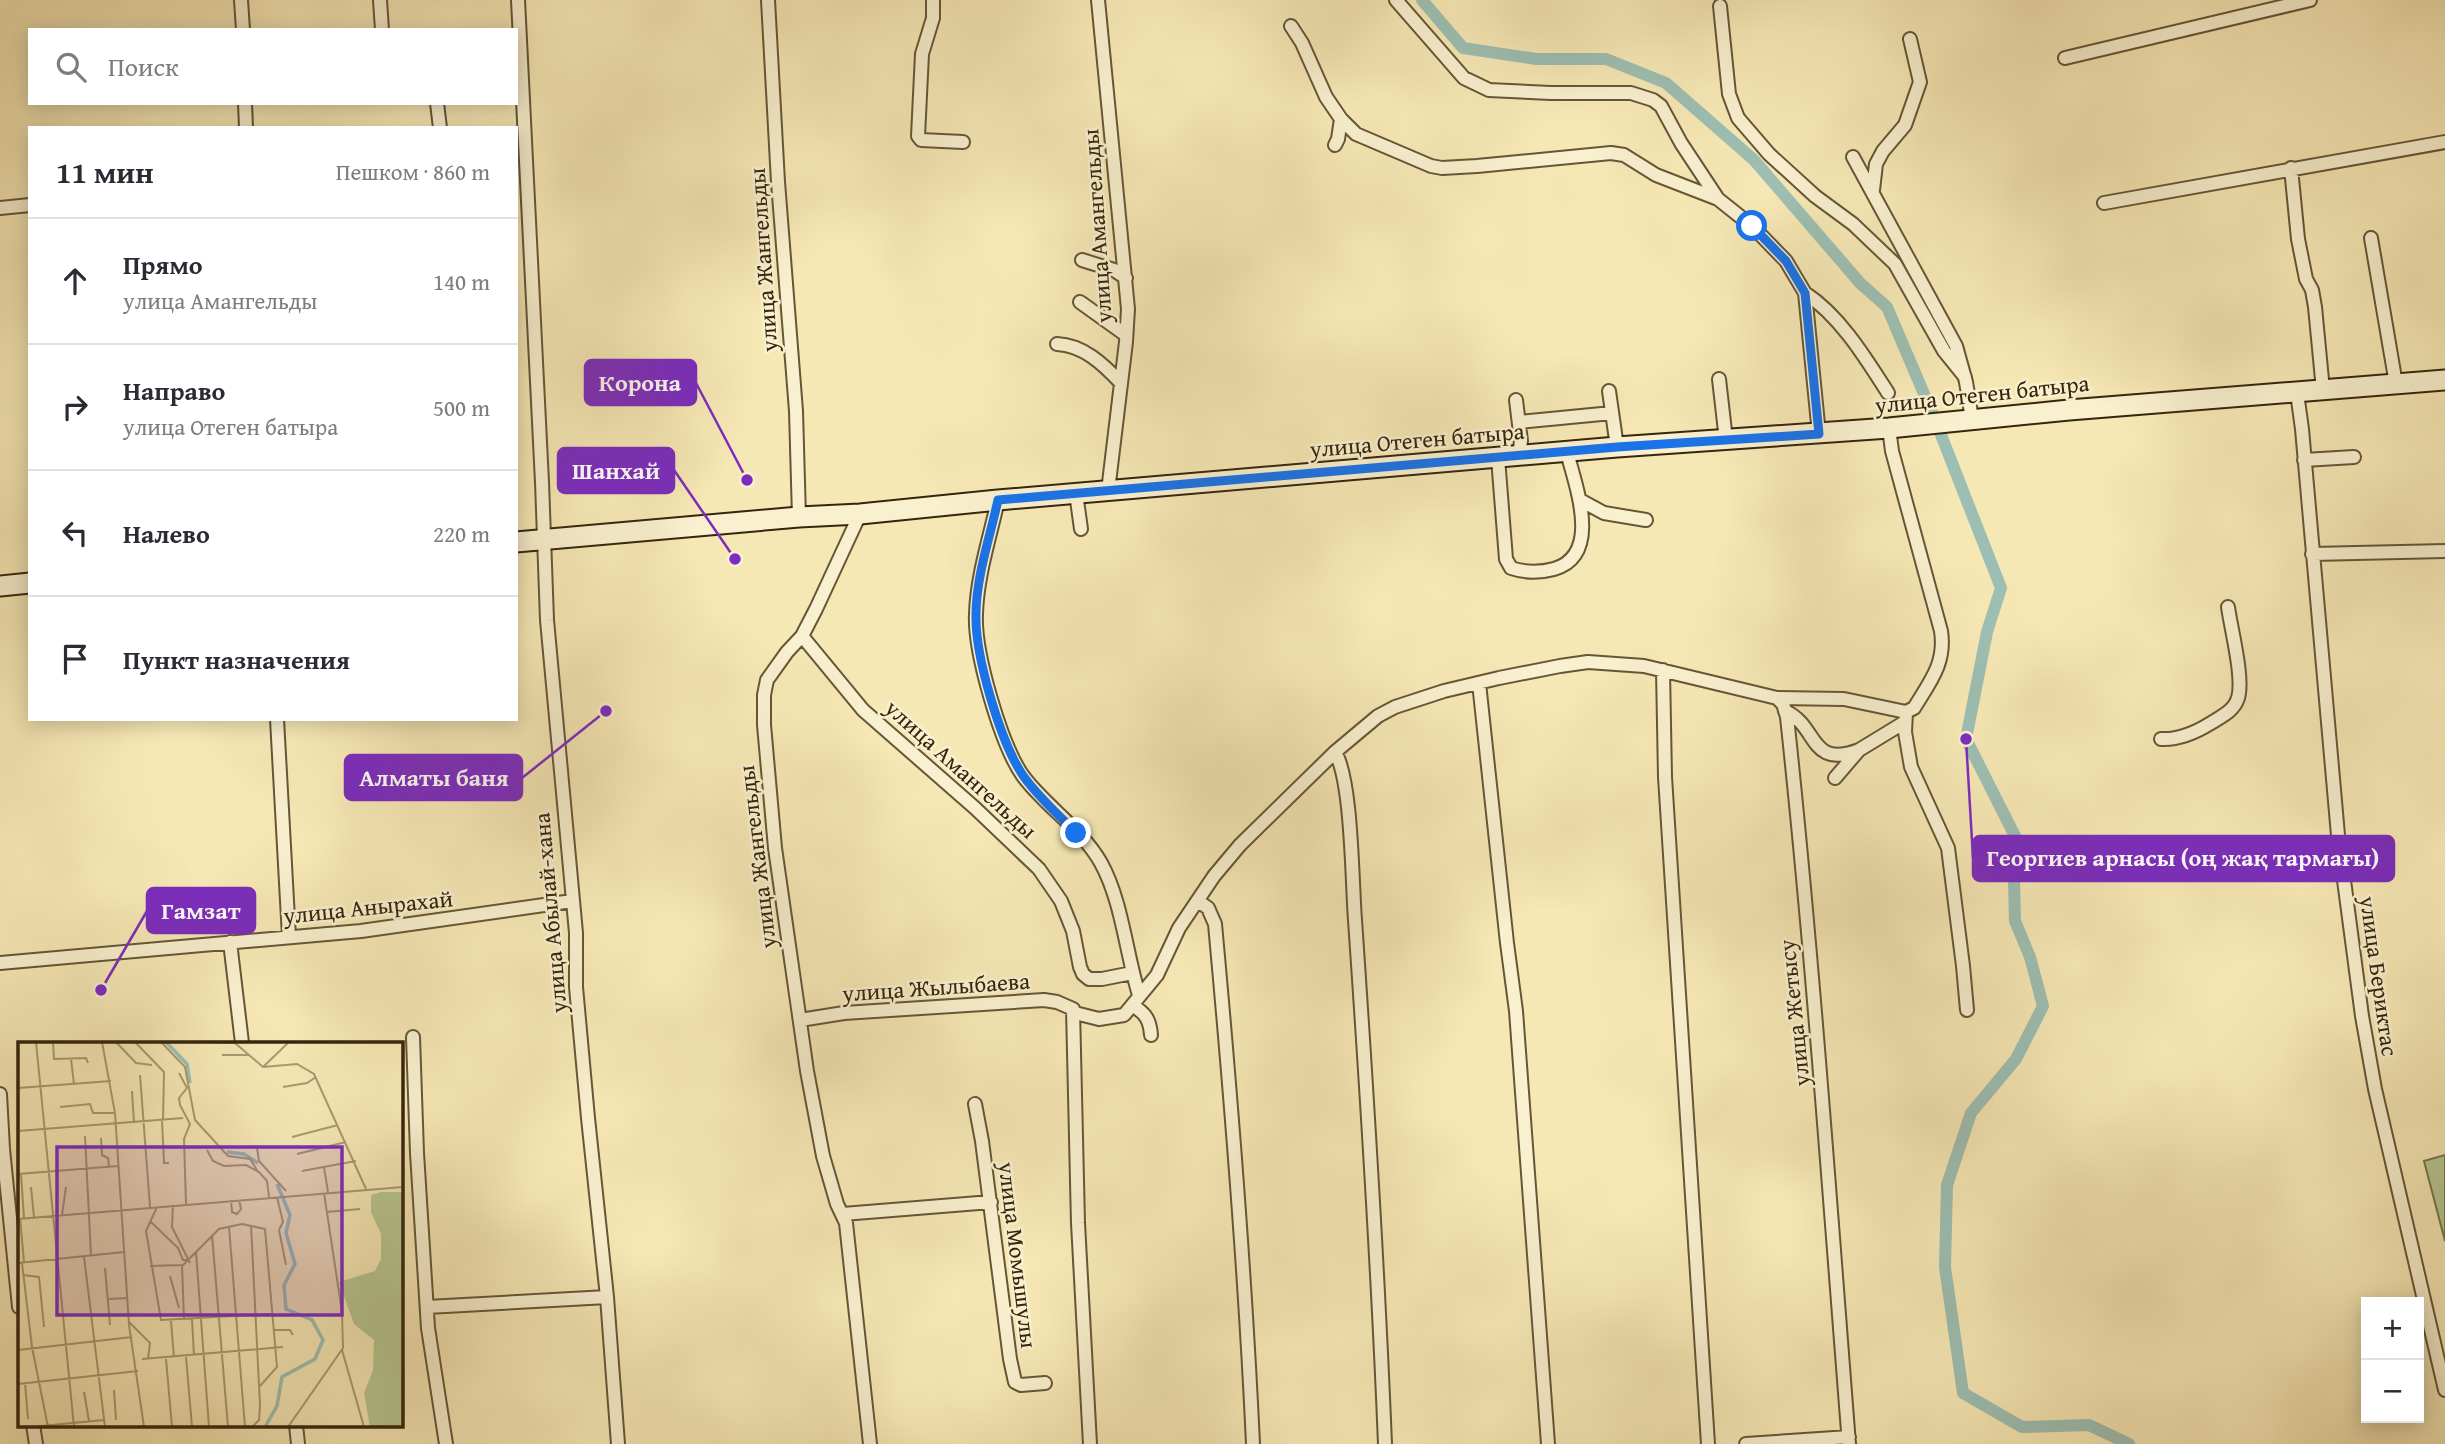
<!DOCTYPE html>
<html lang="ru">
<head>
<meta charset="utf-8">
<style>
	:root { --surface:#fff; --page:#f7f7f7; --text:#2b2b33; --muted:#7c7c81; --line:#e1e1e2 }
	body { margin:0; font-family:"Gentium Book Plus",serif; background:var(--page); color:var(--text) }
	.controls { position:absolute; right:21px; bottom:21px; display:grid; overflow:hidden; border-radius:0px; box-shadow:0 4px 18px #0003 }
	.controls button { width:63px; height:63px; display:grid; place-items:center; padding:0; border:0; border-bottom:2px solid var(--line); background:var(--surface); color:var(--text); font:35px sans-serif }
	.stop { position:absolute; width:21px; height:21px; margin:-16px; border:5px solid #1a73e8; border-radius:50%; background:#fff }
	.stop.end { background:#1a73e8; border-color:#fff; box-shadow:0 2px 7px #0008 }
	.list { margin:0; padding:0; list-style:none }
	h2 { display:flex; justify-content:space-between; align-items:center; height:91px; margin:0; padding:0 28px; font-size:30px }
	h2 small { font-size:23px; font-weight:400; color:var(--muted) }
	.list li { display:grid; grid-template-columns:46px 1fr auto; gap:21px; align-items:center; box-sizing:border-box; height:126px; padding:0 28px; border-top:2px solid var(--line) }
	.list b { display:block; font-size:26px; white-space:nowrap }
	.list p { margin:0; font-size:23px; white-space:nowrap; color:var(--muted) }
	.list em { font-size:23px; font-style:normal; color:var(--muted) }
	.icon { flex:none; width:38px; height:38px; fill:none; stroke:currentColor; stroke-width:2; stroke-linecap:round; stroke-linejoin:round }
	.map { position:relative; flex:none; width:2445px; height:1444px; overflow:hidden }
	.search { position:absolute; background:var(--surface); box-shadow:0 4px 18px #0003; left:28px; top:28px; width:490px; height:77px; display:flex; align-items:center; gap:18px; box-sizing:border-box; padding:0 24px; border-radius:0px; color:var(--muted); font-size:26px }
	.panel { position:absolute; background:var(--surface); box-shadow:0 4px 18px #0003; left:28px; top:126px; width:490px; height:595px; border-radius:0px }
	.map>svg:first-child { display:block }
	.green { fill:#b7c791; stroke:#76764e; stroke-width:2 }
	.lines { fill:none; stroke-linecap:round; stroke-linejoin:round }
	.canal { stroke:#9dbfb3; stroke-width:12 }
	.street-casing { stroke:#665636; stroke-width:16 }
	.secondary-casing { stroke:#36250c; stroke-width:23 }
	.street { stroke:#f9f0cf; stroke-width:12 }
	.secondary { stroke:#f9f0cf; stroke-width:19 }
	.route { stroke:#1a73e8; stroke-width:9 }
	.labels { text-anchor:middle; stroke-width:5; stroke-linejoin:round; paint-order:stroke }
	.street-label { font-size:23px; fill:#36250c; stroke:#f9f0cf }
	.inset-river { fill:none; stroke:#9dbfb3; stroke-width:3.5 }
	.inset-road { fill:none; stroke:#a99a71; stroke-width:2 }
	.view { fill:#7b2cbf; fill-opacity:0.15; stroke:#7b2cbf; stroke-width:3.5 }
	.inset-edge { fill:none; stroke:#36250c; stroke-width:3.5 }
	.leader { fill:none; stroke:#7b2cbf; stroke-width:2.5 }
	.callout-dot { fill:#7b2cbf; stroke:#f9f0cf; stroke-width:2.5 }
	.callout { fill:#7b2cbf; stroke:#7b2cbf; stroke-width:2.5 }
	.callout-label { font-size:24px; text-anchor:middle; font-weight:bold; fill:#fff }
</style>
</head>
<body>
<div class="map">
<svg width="2445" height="1444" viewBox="0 0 2445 1444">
	<rect width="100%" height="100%" fill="#f6e8b5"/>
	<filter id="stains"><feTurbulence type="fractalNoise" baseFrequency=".00286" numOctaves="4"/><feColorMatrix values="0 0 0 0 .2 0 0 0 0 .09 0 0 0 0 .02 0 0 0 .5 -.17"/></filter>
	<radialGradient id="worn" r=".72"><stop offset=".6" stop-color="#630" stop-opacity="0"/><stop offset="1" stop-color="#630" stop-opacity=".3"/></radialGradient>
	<path class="green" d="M 2445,1155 L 2445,1241 L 2424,1161 Z"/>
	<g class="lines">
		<path class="canal" d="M 1422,0 L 1463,48 L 1536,59 L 1606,59 L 1666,83 L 1754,160 L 1860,283 L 1887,307 L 1936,422 L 2001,588 L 1987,632 L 1966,739 L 2020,846 L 2014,880 L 2015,921 L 2030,957 L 2043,1006 L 2016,1059 L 1971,1113 L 1947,1185 L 1945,1267 L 1963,1393 L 2022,1427 L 2089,1425 L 2129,1444"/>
		<defs>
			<path id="street" d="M 241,0 L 243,30
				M 380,0 L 382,30
				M 518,0 L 542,482 L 547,620 L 576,933 L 576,987 L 588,1118 L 607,1297 L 618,1444
				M 768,0 L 778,182 L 796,411 L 799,517
				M 933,0 L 933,18 L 922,54 L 918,136 L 921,140 L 963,142
				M 1098,0 L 1128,309 L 1126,342 L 1108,491
				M 1396,0 L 1464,78 L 1489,90 L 1551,93 L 1631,93 L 1653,100 L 1661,106 L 1681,143 L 1718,199
				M 1720,6 L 1729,94 L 1738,118 L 1769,154 L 1815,196 L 1853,224 L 1895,264 L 1944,351 L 1965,377
				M 1291,26 L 1302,43 L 1326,97 L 1341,119 L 1356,134 L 1431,166 L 1442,168 L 1477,166 L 1611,153 L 1624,155 L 1656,175 L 1718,199 L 1752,226 L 1786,261 L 1805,293 L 1819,434
				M 2065,58 L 2310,0
				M 245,103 L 246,128
				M 437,103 L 440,128
				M 1335,145 L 1338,139 L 1341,119
				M 1853,157 L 1956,346 L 1966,382 L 1972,419
				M 2291,168 L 2298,239 L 2306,279 L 2312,290 L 2315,307 L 2323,390
				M 1873,190 L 1876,164 L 1883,151 L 1905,125 L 1920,82 L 1910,39
				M 2104,203 L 2445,142
				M 0,208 L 30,205
				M 2371,238 L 2396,384
				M 1082,260 L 1114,270 L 1126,278
				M 1805,293 C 1840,316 1865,357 1888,393
				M 1080,302 L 1126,335
				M 1057,344 C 1083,345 1103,364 1120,382
				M 1719,379 L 1726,440
				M 1609,391 L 1617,447
				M 2297,393 L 2302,429 L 2338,835 L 2362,1016 L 2375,1089 L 2445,1390
				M 1516,400 L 1521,441 L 1519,456
				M 1519,422 L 1612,413
				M 1498,458 L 1506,559 L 1511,568 C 1526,573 1539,573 1554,569 C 1603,555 1575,485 1567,452
				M 2304,460 L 2354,457
				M 1076,493 L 1081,529
				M 998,500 C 990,537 977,576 976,614 C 974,652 1001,745 1023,776 C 1046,807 1082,829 1101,863 C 1122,901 1126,953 1139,995
				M 1580,500 L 1604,513 L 1646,520
				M 860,514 L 816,609 L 802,636 L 787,652 L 767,680 L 764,695 L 764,725 L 775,848 L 807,1071 L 823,1156 L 837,1204 L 846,1223 L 870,1444
				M 2312,554 L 2445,551
				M 802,636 L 863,710 L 975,808 L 1039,869 L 1061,901 L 1073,931 L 1080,967 L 1083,974 L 1089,979 L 1102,979 L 1132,973
				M 1663,670 L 1665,777 L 1708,1444
				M 1479,683 L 1507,943 L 1516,1011 L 1548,1444
				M 1777,698 L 1844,699 L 1906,712 L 1914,708 C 1930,682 1946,663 1941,631 L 1892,451 L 1889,428
				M 1785,711 C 1819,726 1808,769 1859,750
				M 1906,712 L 1905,732 L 1911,767 L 1948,848 L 1963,966 L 1967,1010
				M 277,719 L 289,937
				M 2161,739 C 2179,740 2195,733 2211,723 C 2222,716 2234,711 2238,698 C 2244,678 2231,629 2228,607
				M 1335,752 C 1352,780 1352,882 1355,920 C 1367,1094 1378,1269 1385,1444
				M 1835,778 L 1859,750 L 1905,722
				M 1198,901 L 1208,908 L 1215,924 C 1231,1097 1245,1270 1253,1444
				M 230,942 L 242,1043
				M 0,963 L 361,931 L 572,901
				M 1133,1006 C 1146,1013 1150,1021 1151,1035
				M 1075,1013 L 1099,1019 L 1124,1015 L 1157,975 L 1179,928 L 1214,876 L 1240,845 L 1335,752 L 1378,716 L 1395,707 L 1444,691 L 1499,678 L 1560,666 L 1588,662 L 1644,666 L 1777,698 L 1783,704 L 1787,717 C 1813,959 1830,1202 1849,1444
				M 800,1020 L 844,1013 L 1044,1000 L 1057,1002 L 1073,1009 L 1078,1223 L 1090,1444
				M 413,1037 L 417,1153 L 428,1328 L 446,1444
				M 0,1094 L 3,1149 L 19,1307
				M 975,1104 L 982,1141 L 1010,1359 L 1015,1382 L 1021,1385 L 1045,1383
				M 843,1214 L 991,1202
				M 427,1307 L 607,1297
				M 33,1425 L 36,1444
				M 296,1425 L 298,1444
				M 1746,1444 L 1849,1437"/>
			<path id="secondary" d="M 516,542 L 799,517 L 860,514 L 998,500 L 1617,447 L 1889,428 L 2069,410 L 2445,380
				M 0,586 L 30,583"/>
		</defs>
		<use href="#street" class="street-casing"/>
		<use href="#secondary" class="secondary-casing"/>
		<use href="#street" class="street"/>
		<use href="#secondary" class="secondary"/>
	</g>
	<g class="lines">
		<path class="route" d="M 1076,833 C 1058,814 1036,795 1022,774 C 1000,740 975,656 976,615 C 976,577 990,537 998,500 L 1617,447 L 1819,434 L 1805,293 L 1786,261 L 1752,226"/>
	</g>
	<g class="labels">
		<g class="street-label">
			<text transform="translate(1097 226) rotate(-94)" y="8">улица Амангельды</text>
			<text transform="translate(763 260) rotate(-94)" y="8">улица Жангельды</text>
			<text transform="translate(1982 394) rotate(-6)" y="8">улица Отеген батыра</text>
			<text transform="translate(1417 440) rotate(-5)" y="8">улица Отеген батыра</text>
			<text transform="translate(961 769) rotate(42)" y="8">улица Амангельды</text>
			<text transform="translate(757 857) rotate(-97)" y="8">улица Жангельды</text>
			<text transform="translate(368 907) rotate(-6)" y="8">улица Анырахай</text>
			<text transform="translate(550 913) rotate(-95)" y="8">улица Абылай-хана</text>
			<text transform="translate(2379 976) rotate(82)" y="8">улица Бериктас</text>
			<text transform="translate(936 987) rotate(-4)" y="8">улица Жылыбаева</text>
			<text transform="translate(1794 1013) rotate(-96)" y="8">улица Жетысу</text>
			<text transform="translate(1018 1255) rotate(83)" y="8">улица Момышулы</text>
		</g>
	</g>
	<g transform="translate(18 1042)">
		<rect width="385" height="385" fill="#f6e8b5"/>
		<path d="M 363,150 L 385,150 L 385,385 L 352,385 L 346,351 L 355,328 L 356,298 L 336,282 L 321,240 L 357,229 L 363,217 L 363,192 L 353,170 L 353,153 Z" fill="#b7c791"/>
		<path class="inset-river" d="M 148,0 L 169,22 L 172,41M 209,110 L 226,112 L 240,121M 247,385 L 259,364 L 264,335 L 297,317 L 305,298 L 294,278 L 268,267 L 266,243 L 277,222 L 268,191 L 272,173 L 259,142"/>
		<path class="inset-road" d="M 18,0 L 56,385M 35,0 L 36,17 L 68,16 L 70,21M 84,0 L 97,71 L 111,283 L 126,385M 98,0 L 118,21 L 134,23M 117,0 L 146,30 L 145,78M 143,0 L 167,25 L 177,78 L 210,114 L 232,117 L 239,128M 194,0 L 217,1 L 245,25 L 279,22 L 296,32 L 348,147M 204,13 L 230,13M 53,17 L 56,42M 245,25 L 271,0M 161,31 L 169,46 L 161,56 L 162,63 L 172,82 L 166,97 L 168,162M 122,33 L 132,165M 265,45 L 289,41 L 298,35M 0,46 L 93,39M 114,49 L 116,81M 42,65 L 72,62 L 75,71 L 97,71M 144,78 L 146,121 L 151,121M 0,89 L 165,76M 67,94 L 73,214M 274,95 L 320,83M 83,96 L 84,113 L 90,116 L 91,125M 239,106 L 241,119 L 268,149M 189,108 L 195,119 L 206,124 L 228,123 L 241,130 L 249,139 L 251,155M 279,112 L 328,100M 306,125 L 310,150M 284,129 L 338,119M 0,132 L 100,124M 3,132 L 6,176M 13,145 L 16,175M 259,155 L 265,180 L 261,188M 213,158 L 214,170 L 219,172 L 223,167 L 221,158M 155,163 L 154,185 L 172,221M 139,165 L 128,189 L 143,278 L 254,272M 308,170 L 342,167M 44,173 L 48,145M 2,176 L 6,220M 0,177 L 385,145M 132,179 L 160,206 L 165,218 L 171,218M 233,183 L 242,363 L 241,378 L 234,385M 211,185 L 227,385M 261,188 L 268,223M 194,193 L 210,385M 178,210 L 191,385M 66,215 L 87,385M 0,221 L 106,210M 4,221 L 14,305 L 30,385M 132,224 L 164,223 L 166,278M 164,224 L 201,187 L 224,182 L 247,187 L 259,325 L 242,344M 87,226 L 92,283M 5,233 L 21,235 L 26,285M 152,234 L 161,266M 89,257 L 110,256M 174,277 L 176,314M 153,279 L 156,316M 111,280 L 132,301 L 130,317M 256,288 L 272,288 L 275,293M 0,308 L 114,295M 324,308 L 346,385M 168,315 L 174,385M 124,317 L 265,305M 148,317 L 154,385M 7,341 L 10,377M 0,342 L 120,329M 96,348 L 98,378M 66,350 L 71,379M 12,385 L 86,378M 270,385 L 325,306 L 324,270 L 306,151"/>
		<path class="view" d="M 39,105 L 324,105 L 324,273 L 39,273 Z"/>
		<rect width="385" height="385" class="inset-edge"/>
	</g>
	<path class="leader" d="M747 480L696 383M735 559L674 470M606 711L522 778M1966 739L1973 858M101 990L147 911"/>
	<g class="callout-dot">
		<circle cx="747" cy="480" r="7"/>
		<circle cx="735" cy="559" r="7"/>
		<circle cx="606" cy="711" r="7"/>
		<circle cx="1966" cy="739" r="7"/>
		<circle cx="101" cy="990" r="7"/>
	</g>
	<g class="callout">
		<rect x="585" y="360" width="111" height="45" rx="7"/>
		<rect x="558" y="448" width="116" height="45" rx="7"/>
		<rect x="345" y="755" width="177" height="45" rx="7"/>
		<rect x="1973" y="836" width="421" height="45" rx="7"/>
		<rect x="147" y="888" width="108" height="45" rx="7"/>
	</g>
	<g class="callout-label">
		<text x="640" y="391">Корона</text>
		<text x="616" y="479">Шанхай</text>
		<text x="434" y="786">Алматы баня</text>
		<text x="2183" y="866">Георгиев арнасы (оң жақ тармағы)</text>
		<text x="201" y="919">Гамзат</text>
	</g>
	<rect width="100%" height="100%" filter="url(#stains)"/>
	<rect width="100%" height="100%" fill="url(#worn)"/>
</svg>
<div class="controls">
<button>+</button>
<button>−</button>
</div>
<div class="stop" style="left:1752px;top:226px"></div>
<div class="stop end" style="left:1076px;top:833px"></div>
<div class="search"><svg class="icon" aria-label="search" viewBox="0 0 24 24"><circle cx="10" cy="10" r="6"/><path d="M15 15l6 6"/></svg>Поиск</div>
<section class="panel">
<h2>11 мин<small>Пешком · 860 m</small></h2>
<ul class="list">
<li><svg class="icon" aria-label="ahead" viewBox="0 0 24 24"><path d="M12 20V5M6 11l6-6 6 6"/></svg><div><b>Прямо</b><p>улица Амангельды</p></div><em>140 m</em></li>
<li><svg class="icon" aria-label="right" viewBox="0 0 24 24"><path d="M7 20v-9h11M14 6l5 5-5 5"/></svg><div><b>Направо</b><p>улица Отеген батыра</p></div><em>500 m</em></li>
<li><svg class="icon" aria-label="left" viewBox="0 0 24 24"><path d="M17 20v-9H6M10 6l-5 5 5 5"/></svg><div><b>Налево</b></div><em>220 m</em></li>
<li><svg class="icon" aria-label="arrive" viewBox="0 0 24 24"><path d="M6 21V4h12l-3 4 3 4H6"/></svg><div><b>Пункт назначения</b></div></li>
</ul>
</section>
</div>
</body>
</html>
